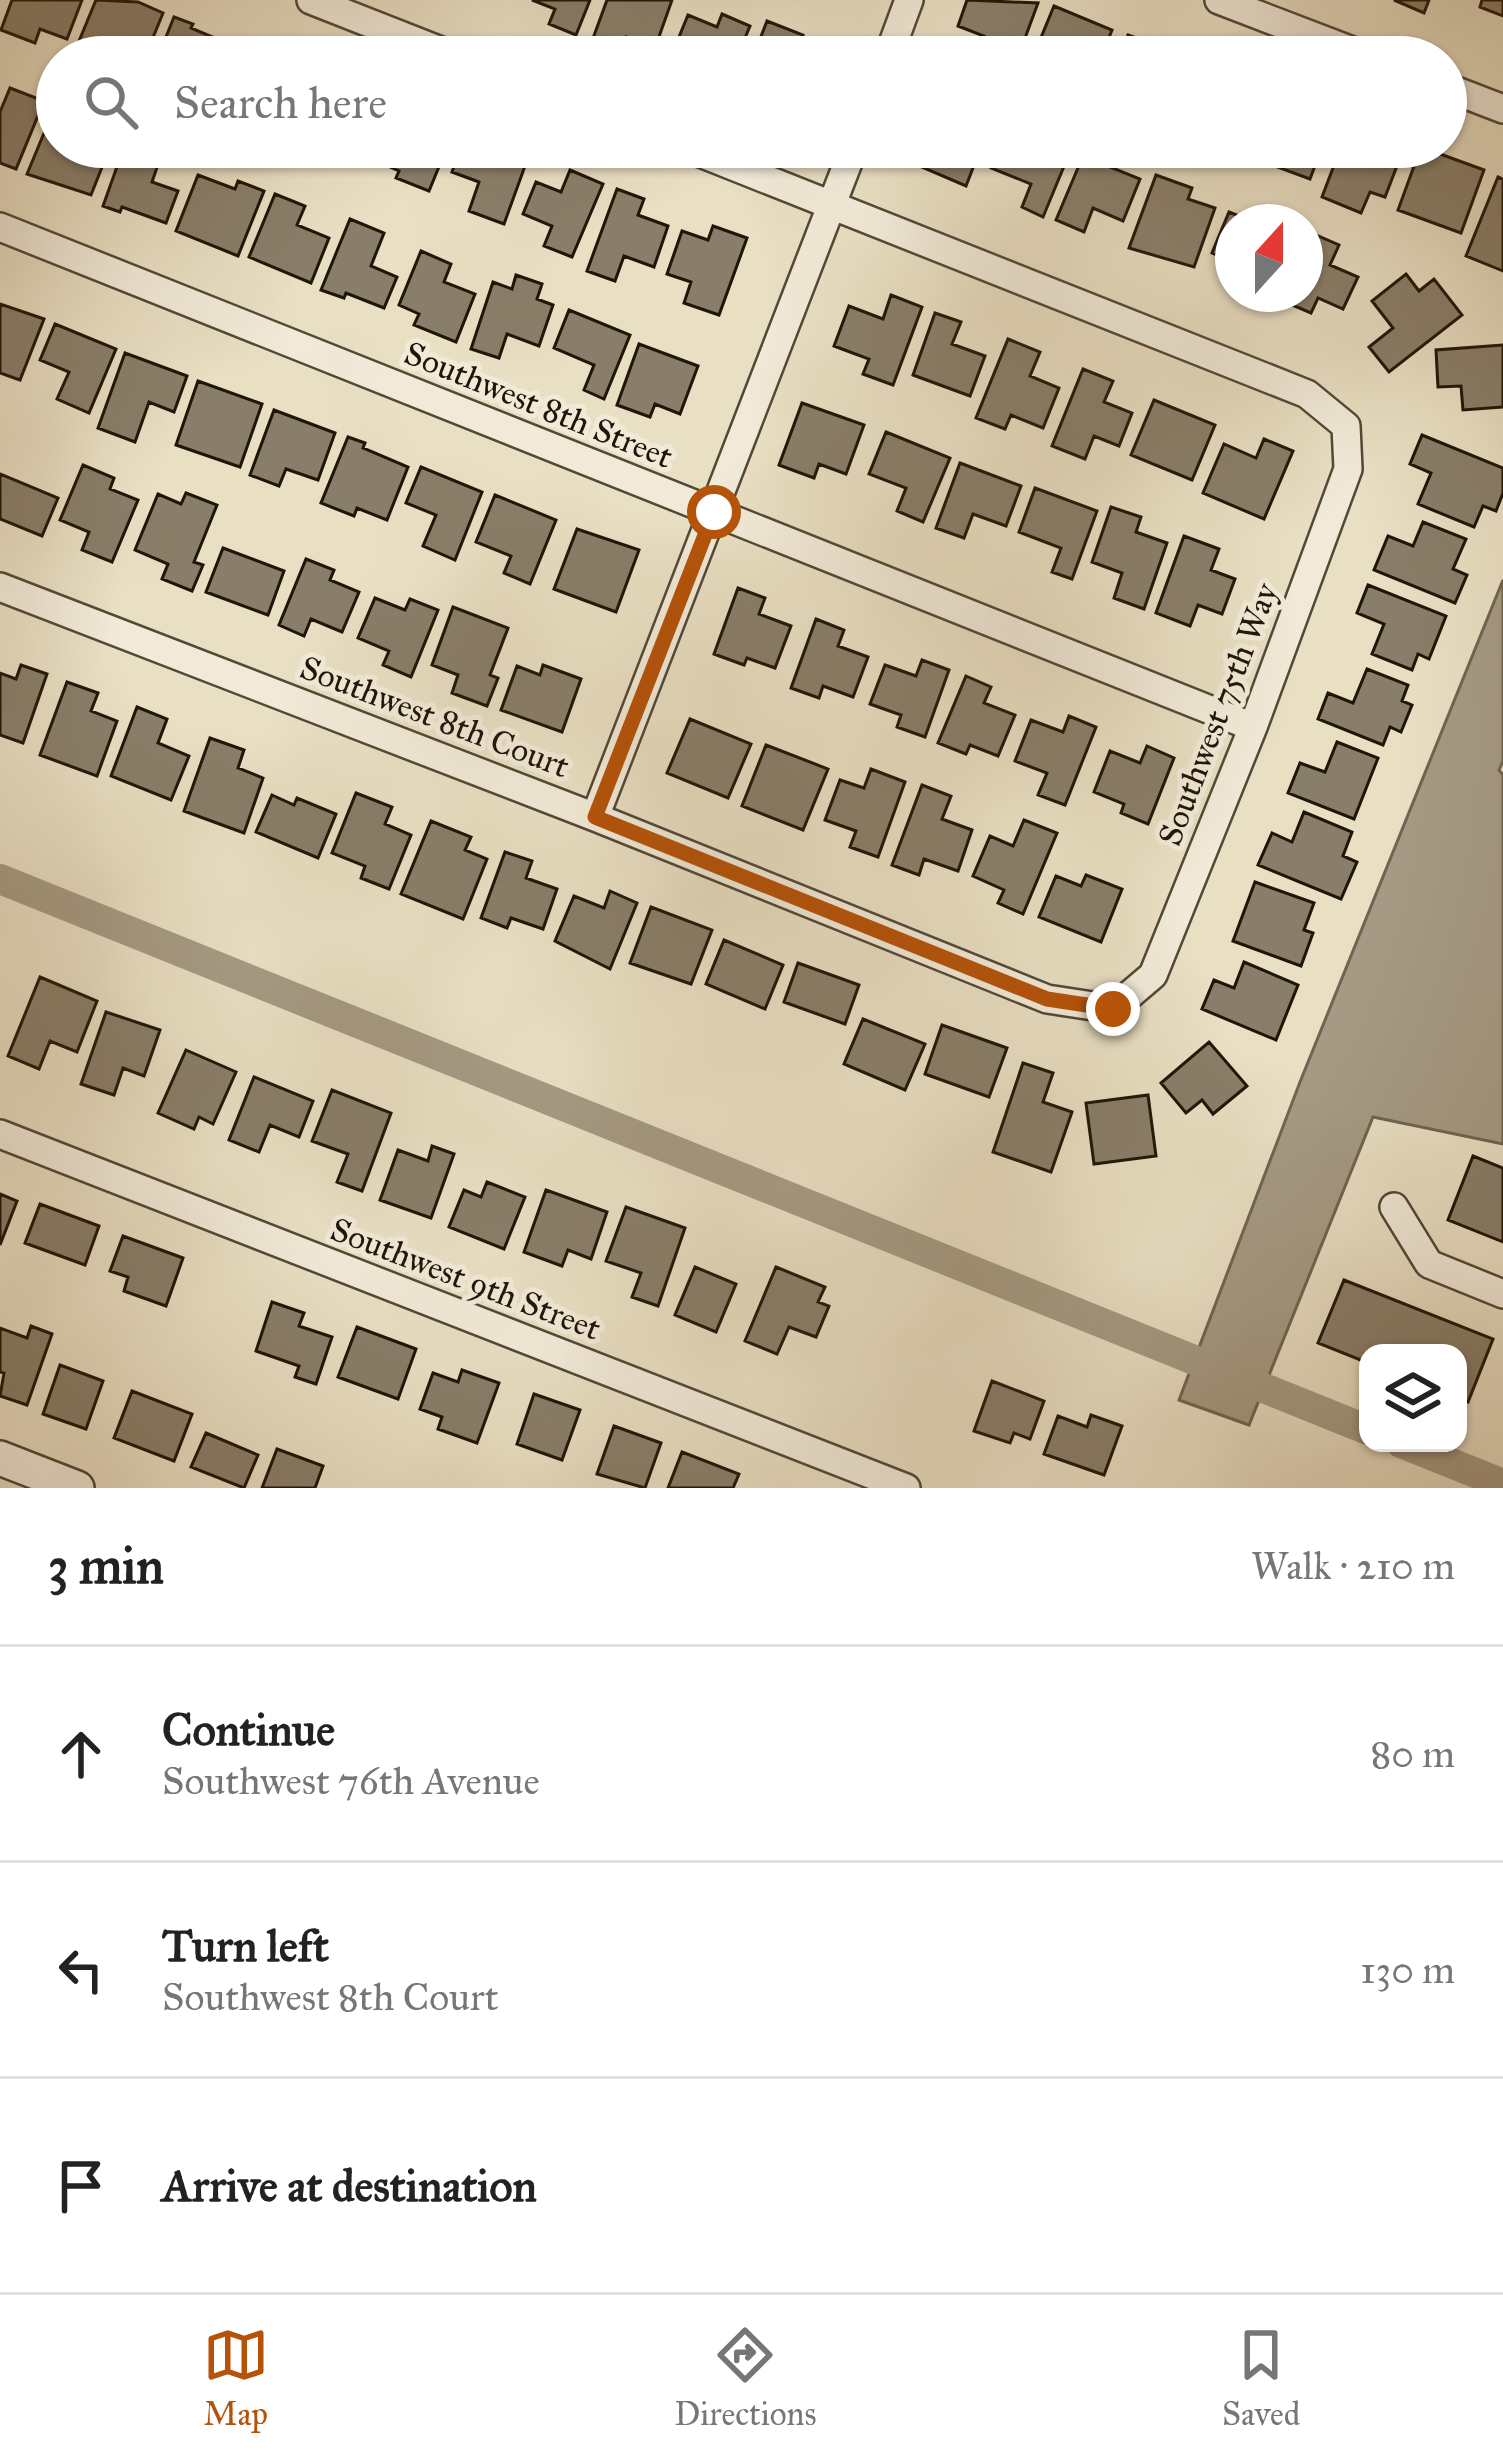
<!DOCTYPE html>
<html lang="en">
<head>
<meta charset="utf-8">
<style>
	:root { --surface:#fff; --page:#f6f6f6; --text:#222; --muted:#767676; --line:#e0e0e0; --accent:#b45309 }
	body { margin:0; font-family:"IM FELL Great Primer",serif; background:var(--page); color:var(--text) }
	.controls { position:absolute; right:36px; bottom:36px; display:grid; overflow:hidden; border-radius:24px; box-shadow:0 3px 9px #0004 }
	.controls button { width:108px; height:108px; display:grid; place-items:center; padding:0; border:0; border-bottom:3px solid var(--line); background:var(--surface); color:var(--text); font:60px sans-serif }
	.compass { position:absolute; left:1215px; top:204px; width:108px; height:108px; border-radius:50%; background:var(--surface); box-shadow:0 3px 9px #0004; rotate:21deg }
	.stop { position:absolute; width:36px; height:36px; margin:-27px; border:9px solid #b45309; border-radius:50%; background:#fff }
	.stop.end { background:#b45309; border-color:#fff; box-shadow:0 3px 12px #0008 }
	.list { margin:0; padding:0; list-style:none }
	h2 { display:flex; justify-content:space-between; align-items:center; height:156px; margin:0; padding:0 48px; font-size:51px }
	h2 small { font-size:39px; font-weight:400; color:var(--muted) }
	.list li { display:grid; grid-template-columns:78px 1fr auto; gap:36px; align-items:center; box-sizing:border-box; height:216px; padding:0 48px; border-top:3px solid var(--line) }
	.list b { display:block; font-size:45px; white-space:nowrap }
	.list p { margin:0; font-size:39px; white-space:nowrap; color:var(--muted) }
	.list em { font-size:39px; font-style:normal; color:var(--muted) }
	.icon { flex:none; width:66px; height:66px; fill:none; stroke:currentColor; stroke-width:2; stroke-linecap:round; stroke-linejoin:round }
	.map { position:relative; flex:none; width:1503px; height:1488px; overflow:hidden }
	.search { position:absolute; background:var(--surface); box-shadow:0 3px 9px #0004; left:36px; right:36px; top:36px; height:132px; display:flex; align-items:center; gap:30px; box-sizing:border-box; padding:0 42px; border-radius:66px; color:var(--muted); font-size:45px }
	.sheet { height:804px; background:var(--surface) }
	nav { display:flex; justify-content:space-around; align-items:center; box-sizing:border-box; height:168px; border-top:3px solid var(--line); background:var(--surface); font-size:33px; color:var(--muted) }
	nav a { display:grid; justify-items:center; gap:6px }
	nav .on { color:var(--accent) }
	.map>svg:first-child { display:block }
	.water { fill:#a59a83; stroke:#706551; stroke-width:3 }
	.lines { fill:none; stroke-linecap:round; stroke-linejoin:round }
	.canal { stroke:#a59a83; stroke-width:30 }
	.building { fill:#897e69; stroke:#201507; stroke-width:3 }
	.minor-casing { stroke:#524836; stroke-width:32 }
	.tertiary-casing { stroke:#524836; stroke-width:38 }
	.minor { stroke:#f1ead8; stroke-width:27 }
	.tertiary { stroke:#f1ead8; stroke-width:33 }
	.route { stroke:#b45309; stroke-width:15 }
	.labels { text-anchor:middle; stroke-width:10; stroke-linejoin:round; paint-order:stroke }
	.street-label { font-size:33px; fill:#201507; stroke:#f1ead8 }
</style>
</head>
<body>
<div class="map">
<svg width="1503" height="1488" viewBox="0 0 1503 1488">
	<rect width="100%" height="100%" fill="#e9dfc3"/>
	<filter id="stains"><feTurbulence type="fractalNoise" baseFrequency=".00167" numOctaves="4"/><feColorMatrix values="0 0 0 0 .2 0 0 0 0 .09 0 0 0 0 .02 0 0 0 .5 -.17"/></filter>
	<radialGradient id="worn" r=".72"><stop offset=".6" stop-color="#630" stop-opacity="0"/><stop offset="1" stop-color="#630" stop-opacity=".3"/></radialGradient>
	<path class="water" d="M 1503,580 L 1503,761 L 1499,770 L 1503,775 L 1503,1144 L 1373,1117 L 1249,1425 L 1179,1400 L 1300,1082 Z"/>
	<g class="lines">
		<path class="canal" d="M 0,879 L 1368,1430
			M 1401,1443 L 1503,1484"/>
	</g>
	<path class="building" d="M 12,0 L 82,0 L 67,39 L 40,29 L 35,43 L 1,30 Z
		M 96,0 L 138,2 L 163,13 L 145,57 L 103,57 L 77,46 Z
		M 532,0 L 590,0 L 576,35 L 549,24 L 555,9 Z
		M 607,0 L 672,0 L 655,48 L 626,37 L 621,52 L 592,41 Z
		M 967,0 L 1038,3 L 1018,57 L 993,57 L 978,52 L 984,36 L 958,26 Z
		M 1394,0 L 1429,0 L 1424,13 Z
		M 1482,0 L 1503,0 L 1503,16 L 1480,7 Z
		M 1054,6 L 1112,30 L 1101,57 L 1033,57 Z
		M 722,14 L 750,26 L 737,57 L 672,54 L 688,15 L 717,27 Z
		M 174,17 L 193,24 L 191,28 L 236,47 L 232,57 L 158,57 Z
		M 767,21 L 803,35 L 799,46 L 823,57 L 753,57 Z
		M 1128,35 L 1156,45 L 1151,57 L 1120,57 Z
		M 10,88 L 44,101 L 16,169 L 0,163 L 0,112 Z
		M 54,109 L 57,110 L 57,147 L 110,147 L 91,195 L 27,174 Z
		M 124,147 L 164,147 L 152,182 L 178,191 L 166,223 L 122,207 L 120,212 L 103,206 Z
		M 331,147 L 364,147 L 358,164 L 329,154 Z
		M 377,147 L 447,147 L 429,191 L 396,178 L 399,171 L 372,159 Z
		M 461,147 L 506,147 L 529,155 L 504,224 L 469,211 L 479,182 L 452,172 Z
		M 907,147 L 981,147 L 966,186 L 903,159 Z
		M 999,147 L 1072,147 L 1043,217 L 1022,207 L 1031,184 L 991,168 Z
		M 1257,147 L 1322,147 L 1310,179 L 1253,158 Z
		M 1341,147 L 1373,147 L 1400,158 L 1385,197 L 1370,192 L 1361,213 L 1322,197 Z
		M 1421,147 L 1484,170 L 1461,233 L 1398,210 Z
		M 1083,156 L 1140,179 L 1123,221 L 1093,208 L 1084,232 L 1056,220 Z
		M 570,170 L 603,184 L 572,257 L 544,246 L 552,226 L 523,214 L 536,182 L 561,192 Z
		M 198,175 L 235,189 L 238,181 L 264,191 L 238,256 L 176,231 Z
		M 1156,175 L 1192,188 L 1188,199 L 1215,208 L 1194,267 L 1129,248 Z
		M 1498,177 L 1503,179 L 1503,271 L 1466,256 Z
		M 617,189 L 644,199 L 638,215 L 668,226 L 654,267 L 624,256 L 615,281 L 587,271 Z
		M 275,194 L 305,206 L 297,225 L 329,238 L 311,283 L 249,257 Z
		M 1229,212 L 1254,222 L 1233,222 L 1233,262 L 1212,253 Z
		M 350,219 L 384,233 L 371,266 L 397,277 L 384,308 L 346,293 L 344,298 L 321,290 Z
		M 713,226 L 747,238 L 719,315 L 684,303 L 691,282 L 667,274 L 682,231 L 708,240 Z
		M 1307,231 L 1339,245 L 1330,265 L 1358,277 L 1343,309 L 1318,298 L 1311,313 L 1278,299 L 1280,294 L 1305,294 Z
		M 421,251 L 451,264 L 444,282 L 475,294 L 456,342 L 414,325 L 419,314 L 399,305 Z
		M 1406,274 L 1419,291 L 1434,279 L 1462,315 L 1389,372 L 1369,347 L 1393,328 L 1372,301 Z
		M 516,275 L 542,284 L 537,299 L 553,305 L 539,346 L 507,334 L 499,358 L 471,349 L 493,282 L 512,289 Z
		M 891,295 L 922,307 L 893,385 L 863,374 L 869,359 L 834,346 L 849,306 L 883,319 Z
		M 0,304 L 44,319 L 20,380 L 0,373 Z
		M 569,310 L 630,335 L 604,399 L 584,390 L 594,365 L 554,348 Z
		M 935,313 L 961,322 L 952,344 L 985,356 L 970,396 L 913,375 Z
		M 55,324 L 116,349 L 89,413 L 57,399 L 69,372 L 40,360 Z
		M 1008,339 L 1040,352 L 1030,376 L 1059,388 L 1043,428 L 1011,415 L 1005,429 L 976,418 Z
		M 639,344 L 698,366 L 680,414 L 655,404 L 650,417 L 617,405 Z
		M 1503,345 L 1503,407 L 1463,410 L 1461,386 L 1438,387 L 1436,350 Z
		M 125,353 L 187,376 L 174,412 L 149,402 L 135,442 L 98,428 Z
		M 1083,369 L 1113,381 L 1104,402 L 1132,413 L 1119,446 L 1094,436 L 1085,459 L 1052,446 Z
		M 198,381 L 262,404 L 240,467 L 176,445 Z
		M 1154,400 L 1215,425 L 1192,480 L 1131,455 Z
		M 802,403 L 864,425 L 846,474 L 819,464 L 814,478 L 779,465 Z
		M 274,410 L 335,433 L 318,480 L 286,469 L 279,486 L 250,475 Z
		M 886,432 L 950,458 L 923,522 L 897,511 L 906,488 L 869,474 Z
		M 1422,435 L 1503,468 L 1503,493 L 1496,511 L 1483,506 L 1474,527 L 1418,504 L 1431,473 L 1410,464 Z
		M 348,437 L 365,443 L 363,448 L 408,467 L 387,520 L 357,508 L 354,516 L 321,503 Z
		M 1264,439 L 1293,451 L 1264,519 L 1203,493 L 1224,444 L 1256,458 Z
		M 960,463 L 1021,486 L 1006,526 L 973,514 L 964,538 L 936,528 Z
		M 83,465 L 114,478 L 110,489 L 138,500 L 112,562 L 82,550 L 89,532 L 60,520 Z
		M 421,467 L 482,492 L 455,560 L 423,546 L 436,515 L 406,503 Z
		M 0,474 L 58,498 L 42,536 L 0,519 Z
		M 1035,488 L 1097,511 L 1072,579 L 1052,572 L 1061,548 L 1019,532 Z
		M 186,493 L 217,505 L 194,562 L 203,565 L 192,591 L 162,579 L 168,564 L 135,550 L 158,494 L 181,504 Z
		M 495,495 L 556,520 L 530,584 L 504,573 L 511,556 L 476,542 Z
		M 1111,507 L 1141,517 L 1136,532 L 1167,543 L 1144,609 L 1114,598 L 1122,573 L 1092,562 Z
		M 1423,522 L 1466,539 L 1453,569 L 1467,575 L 1455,603 L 1374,570 L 1388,536 L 1413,546 Z
		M 577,529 L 639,550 L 616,612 L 554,589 Z
		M 1184,536 L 1219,549 L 1211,570 L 1235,579 L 1222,614 L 1198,605 L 1190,626 L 1156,613 Z
		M 223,548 L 284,571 L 268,615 L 206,592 Z
		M 306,559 L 334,570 L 330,580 L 359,592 L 342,632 L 311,619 L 304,636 L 279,625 Z
		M 1368,585 L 1446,616 L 1429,659 L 1418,654 L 1412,670 L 1372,654 L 1384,624 L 1357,613 Z
		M 738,588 L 765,598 L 759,614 L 791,626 L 775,668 L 747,658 L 744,665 L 714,654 Z
		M 375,598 L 405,610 L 410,599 L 438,610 L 411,677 L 383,665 L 389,651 L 358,638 Z
		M 453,607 L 508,628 L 490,675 L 498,678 L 487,706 L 452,693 L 458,675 L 432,665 Z
		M 816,619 L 844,630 L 838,646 L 868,657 L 853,697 L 823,686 L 819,698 L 791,688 Z
		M 922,660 L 949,670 L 925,737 L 897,727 L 901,715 L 870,704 L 885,665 L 916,676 Z
		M 21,665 L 47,674 L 23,743 L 0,735 L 0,673 L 16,679 Z
		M 543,665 L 581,679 L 562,732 L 501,710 L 517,666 L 540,675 Z
		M 1367,669 L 1408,685 L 1402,701 L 1412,705 L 1401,732 L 1390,727 L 1383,745 L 1318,719 L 1328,693 L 1353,703 Z
		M 966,676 L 991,687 L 984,703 L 1015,715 L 998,756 L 970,745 L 966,754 L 938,743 Z
		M 67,682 L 98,693 L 91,711 L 117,721 L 97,776 L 40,755 Z
		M 137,707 L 167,719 L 158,743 L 189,756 L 171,800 L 111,776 Z
		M 1069,716 L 1096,727 L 1065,805 L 1038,795 L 1047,773 L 1015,761 L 1031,720 L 1063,732 Z
		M 690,719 L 751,744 L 728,798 L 667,773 Z
		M 210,738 L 244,750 L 238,768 L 263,778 L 244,833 L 184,811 Z
		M 1337,742 L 1378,758 L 1354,819 L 1288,793 L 1300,763 L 1325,772 Z
		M 766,745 L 828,769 L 803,830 L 742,806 Z
		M 1147,746 L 1174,758 L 1148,824 L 1121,813 L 1124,804 L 1094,792 L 1110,751 L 1140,763 Z
		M 871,769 L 905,782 L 878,857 L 850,847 L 856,831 L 825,820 L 840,780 L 864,788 Z
		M 922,785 L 951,796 L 942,819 L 972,830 L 958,871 L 924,859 L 919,875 L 892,865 Z
		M 356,793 L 392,807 L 385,824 L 411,835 L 389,889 L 361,878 L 365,866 L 332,853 Z
		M 272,795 L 294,805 L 297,798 L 336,814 L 318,858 L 256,832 Z
		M 1304,812 L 1352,832 L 1343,856 L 1357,862 L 1341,899 L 1258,865 L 1272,833 L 1292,842 Z
		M 1024,820 L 1057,833 L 1023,914 L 998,903 L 1004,890 L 973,876 L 990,836 L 1013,846 Z
		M 431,821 L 471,837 L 465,850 L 487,859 L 463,919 L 401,894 Z
		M 505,852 L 532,861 L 526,878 L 557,889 L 543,929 L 511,918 L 507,928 L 481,918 Z
		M 1086,875 L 1122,889 L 1101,942 L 1039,917 L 1056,876 L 1081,886 Z
		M 1255,882 L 1314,903 L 1304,930 L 1313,933 L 1301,966 L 1233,941 Z
		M 610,891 L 637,903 L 610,969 L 555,941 L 574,896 L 604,908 Z
		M 651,907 L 712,930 L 691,984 L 630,963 Z
		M 724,940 L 783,965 L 765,1009 L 706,984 Z
		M 1244,962 L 1298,985 L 1276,1040 L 1202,1009 L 1214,980 L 1234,988 Z
		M 798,963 L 859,985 L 845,1024 L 784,1002 Z
		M 40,977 L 97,1001 L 77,1052 L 50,1041 L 39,1069 L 8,1056 Z
		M 106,1012 L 160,1030 L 144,1076 L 123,1068 L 114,1095 L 81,1084 Z
		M 863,1019 L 925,1044 L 905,1090 L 844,1064 Z
		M 942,1025 L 1007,1048 L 989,1097 L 925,1074 Z
		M 1209,1042 L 1247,1086 L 1213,1114 L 1202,1100 L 1186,1113 L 1161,1083 Z
		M 186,1050 L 236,1072 L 213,1124 L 199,1117 L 194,1129 L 158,1113 Z
		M 1023,1063 L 1053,1073 L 1043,1102 L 1072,1112 L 1051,1172 L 993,1152 Z
		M 254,1077 L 313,1101 L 299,1137 L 270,1125 L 259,1152 L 229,1140 Z
		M 332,1090 L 391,1113 L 362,1191 L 337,1182 L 348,1154 L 312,1141 Z
		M 1148,1095 L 1156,1156 L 1094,1164 L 1086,1103 Z
		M 432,1146 L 454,1154 L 431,1218 L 380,1200 L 398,1150 L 428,1161 Z
		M 1473,1156 L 1503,1168 L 1503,1242 L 1448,1220 Z
		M 487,1182 L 525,1197 L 504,1249 L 449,1227 L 464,1190 L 481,1197 Z
		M 546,1190 L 607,1212 L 591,1259 L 568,1250 L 562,1266 L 524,1252 Z
		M 0,1194 L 17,1201 L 0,1245 Z
		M 40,1204 L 99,1226 L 85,1265 L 25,1243 Z
		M 626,1207 L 685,1228 L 658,1306 L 632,1297 L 641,1273 L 606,1261 Z
		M 123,1236 L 183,1258 L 166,1306 L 124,1291 L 128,1277 L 110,1271 Z
		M 695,1267 L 736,1284 L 716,1332 L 675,1315 Z
		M 776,1267 L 825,1287 L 818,1302 L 829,1306 L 816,1337 L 789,1327 L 777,1354 L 745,1341 Z
		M 1344,1280 L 1493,1339 L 1468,1402 L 1458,1398 L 1458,1353 L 1368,1353 L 1368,1363 L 1318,1343 Z
		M 272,1302 L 304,1313 L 299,1326 L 332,1337 L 316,1384 L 295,1377 L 299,1366 L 256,1351 Z
		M 31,1326 L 52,1334 L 27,1405 L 0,1396 L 4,1373 L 0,1372 L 0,1328 L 27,1338 Z
		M 357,1327 L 416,1349 L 398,1399 L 338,1377 Z
		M 60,1365 L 103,1381 L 86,1429 L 43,1414 Z
		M 462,1370 L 499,1383 L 477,1443 L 438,1429 L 442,1417 L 420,1409 L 433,1373 L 458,1382 Z
		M 992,1381 L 1044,1401 L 1030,1439 L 1014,1433 L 1010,1443 L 974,1431 Z
		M 132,1391 L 192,1414 L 174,1461 L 114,1438 Z
		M 534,1394 L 580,1410 L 562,1460 L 517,1444 Z
		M 1091,1415 L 1122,1426 L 1104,1475 L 1044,1454 L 1058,1416 L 1087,1427 Z
		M 614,1426 L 661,1443 L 645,1488 L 597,1474 Z
		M 206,1433 L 258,1455 L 244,1488 L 191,1467 Z
		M 277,1449 L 323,1466 L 315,1488 L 262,1488 Z
		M 682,1452 L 739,1474 L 733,1488 L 668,1488 Z"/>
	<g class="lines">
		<defs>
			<path id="minor" d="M 311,0 L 456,57
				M 1219,0 L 1368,57
				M 888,57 L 909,0
				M 1446,87 L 1503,109
				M 0,227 L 1253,727
				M 0,587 L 595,817 L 1047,999 L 1113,1009 L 1153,975 L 1253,727 L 1348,469 L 1346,426 L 1307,394 L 685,147
				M 595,817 L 854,147
				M 0,1134 L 906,1488
				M 1394,1207 L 1429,1264 L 1503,1294"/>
			<path id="tertiary" d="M 0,1458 L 77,1488"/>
		</defs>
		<use href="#minor" class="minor-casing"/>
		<use href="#tertiary" class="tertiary-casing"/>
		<use href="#minor" class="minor"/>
		<use href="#tertiary" class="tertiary"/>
	</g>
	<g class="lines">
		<path class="route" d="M 714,512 L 595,817 L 1047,999 L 1113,1009"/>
	</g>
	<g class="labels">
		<g class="street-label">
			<text transform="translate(539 404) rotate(22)" y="12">Southwest 8th Street</text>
			<text transform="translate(1217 714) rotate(-69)" y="12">Southwest 75th Way</text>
			<text transform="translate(435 716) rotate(21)" y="12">Southwest 8th Court</text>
			<text transform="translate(466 1278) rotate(21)" y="12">Southwest 9th Street</text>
		</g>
	</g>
	<rect width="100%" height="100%" filter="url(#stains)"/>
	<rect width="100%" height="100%" fill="url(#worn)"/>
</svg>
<div class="controls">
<button><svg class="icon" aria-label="layers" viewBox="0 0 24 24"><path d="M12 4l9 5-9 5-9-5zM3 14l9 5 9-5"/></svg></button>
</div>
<svg class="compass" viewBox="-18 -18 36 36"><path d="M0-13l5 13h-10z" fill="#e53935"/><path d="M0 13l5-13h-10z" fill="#767676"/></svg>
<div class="stop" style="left:714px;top:512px"></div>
<div class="stop end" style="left:1113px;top:1009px"></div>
<div class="search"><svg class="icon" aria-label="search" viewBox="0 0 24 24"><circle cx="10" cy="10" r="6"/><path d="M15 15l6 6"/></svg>Search here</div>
</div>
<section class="sheet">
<h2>3 min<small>Walk · 210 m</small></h2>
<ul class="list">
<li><svg class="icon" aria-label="ahead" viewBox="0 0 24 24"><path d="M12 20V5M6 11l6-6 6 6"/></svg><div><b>Continue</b><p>Southwest 76th Avenue</p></div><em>80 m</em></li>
<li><svg class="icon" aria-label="left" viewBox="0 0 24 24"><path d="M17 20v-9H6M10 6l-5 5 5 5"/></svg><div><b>Turn left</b><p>Southwest 8th Court</p></div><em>130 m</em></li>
<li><svg class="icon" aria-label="arrive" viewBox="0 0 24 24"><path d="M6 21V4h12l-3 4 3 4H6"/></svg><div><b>Arrive at destination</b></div></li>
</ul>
</section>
<nav>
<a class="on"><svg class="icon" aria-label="map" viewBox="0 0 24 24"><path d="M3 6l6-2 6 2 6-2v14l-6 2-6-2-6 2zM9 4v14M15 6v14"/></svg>Map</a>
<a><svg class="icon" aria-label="directions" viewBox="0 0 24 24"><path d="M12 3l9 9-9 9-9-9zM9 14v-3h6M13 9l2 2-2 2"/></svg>Directions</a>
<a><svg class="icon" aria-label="saved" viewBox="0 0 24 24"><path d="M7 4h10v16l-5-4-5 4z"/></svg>Saved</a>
</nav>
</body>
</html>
